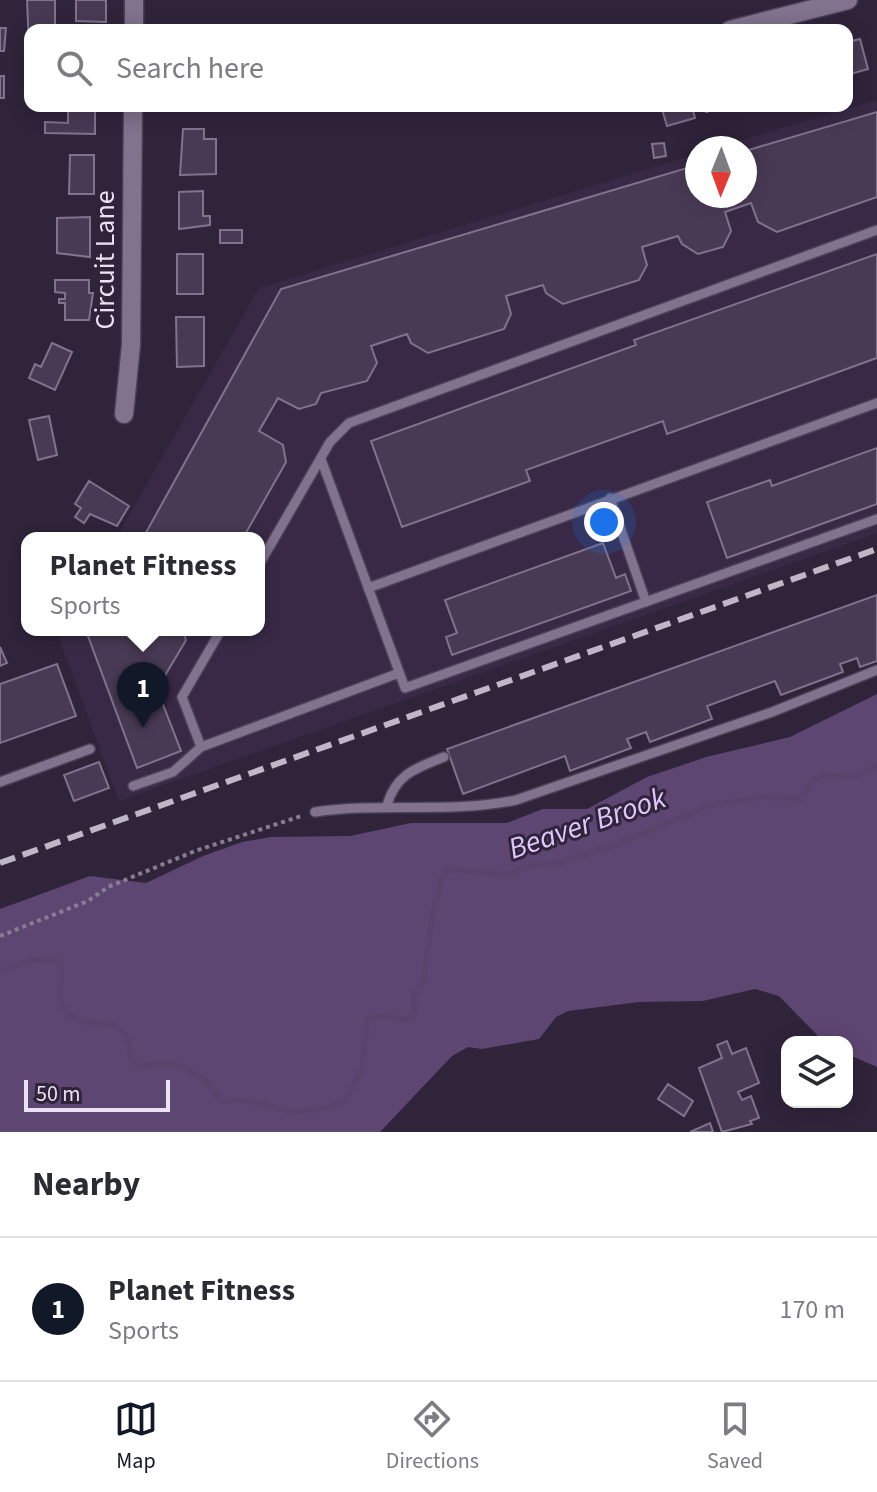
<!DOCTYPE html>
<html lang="en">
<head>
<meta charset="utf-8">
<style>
	:root { --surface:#fff; --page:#f7f7f7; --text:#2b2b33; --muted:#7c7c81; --line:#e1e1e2; --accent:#111827 }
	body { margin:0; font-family:"Source Sans 3",sans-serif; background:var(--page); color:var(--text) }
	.controls { position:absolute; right:24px; bottom:24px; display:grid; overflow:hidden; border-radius:16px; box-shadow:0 4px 20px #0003 }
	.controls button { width:72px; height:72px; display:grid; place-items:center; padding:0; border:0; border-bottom:2px solid var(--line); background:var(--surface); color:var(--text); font:40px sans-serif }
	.compass { position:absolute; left:685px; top:136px; width:72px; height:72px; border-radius:50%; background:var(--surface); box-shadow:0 4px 20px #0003; rotate:181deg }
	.scale { position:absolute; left:24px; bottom:20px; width:146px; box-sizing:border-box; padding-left:8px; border:4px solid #eae2f2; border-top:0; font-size:22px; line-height:28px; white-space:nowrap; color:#eae2f2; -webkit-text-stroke:6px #30243b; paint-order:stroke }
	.you { position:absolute; left:604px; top:522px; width:28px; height:28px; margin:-20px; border:6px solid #fff; border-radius:50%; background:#1a73e8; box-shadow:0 0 0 12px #1a73e833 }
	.badge { display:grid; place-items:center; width:52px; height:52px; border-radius:50%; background:var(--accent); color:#fff; font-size:26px; font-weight:700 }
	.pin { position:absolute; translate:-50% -66px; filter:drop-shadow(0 2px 4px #0008) }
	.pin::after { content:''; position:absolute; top:42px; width:28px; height:24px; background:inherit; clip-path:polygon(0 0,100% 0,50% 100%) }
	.popup { position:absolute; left:21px; top:532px; width:244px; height:104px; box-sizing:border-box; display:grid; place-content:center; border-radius:16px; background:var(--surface); filter:drop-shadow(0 2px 6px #0005); font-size:26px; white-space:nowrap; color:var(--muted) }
	.popup b { font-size:30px; color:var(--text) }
	.popup::after { content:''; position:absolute; left:50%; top:100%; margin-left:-16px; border:16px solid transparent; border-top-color:var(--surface) }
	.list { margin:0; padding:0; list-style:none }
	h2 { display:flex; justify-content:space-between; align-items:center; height:104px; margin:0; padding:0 32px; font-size:34px }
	h2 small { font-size:26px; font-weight:400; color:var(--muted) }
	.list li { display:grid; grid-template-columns:52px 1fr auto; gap:24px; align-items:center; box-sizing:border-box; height:144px; padding:0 32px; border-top:2px solid var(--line) }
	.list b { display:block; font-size:30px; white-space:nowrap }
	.list p { margin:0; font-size:26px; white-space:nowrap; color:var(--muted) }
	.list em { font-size:26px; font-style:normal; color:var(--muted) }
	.icon { flex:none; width:44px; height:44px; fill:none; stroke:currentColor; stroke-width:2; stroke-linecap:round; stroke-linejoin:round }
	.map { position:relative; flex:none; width:877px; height:1132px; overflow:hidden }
	.search { position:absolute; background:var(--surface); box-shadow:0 4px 20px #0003; left:24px; right:24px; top:24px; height:88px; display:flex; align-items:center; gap:20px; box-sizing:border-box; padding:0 28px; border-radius:16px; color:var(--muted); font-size:30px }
	.sheet { height:248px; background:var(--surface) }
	nav { display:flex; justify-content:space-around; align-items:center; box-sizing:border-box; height:112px; border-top:2px solid var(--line); background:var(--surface); font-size:22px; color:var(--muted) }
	nav a { display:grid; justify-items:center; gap:4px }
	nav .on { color:var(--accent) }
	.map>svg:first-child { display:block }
	.built { fill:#392946 }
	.green { fill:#5e4673 }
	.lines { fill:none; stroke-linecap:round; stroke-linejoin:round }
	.stream { stroke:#5b446b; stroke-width:6 }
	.building { fill:#483a54; stroke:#81728e; stroke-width:2 }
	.service-casing { stroke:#4a3f54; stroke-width:12 }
	.minor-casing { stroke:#4a3f54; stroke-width:21 }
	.path { stroke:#887e92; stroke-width:4; stroke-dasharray:4 4; stroke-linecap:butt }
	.service { stroke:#81728e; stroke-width:9 }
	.minor { stroke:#81728e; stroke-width:18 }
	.rail { stroke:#bfb6c7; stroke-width:6; stroke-dasharray:16 8; stroke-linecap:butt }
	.labels { text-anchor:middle; stroke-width:6; stroke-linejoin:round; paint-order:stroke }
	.street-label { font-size:28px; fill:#eae2f2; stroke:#30243b }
	.water-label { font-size:30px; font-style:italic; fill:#e1c6fb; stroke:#30243b }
</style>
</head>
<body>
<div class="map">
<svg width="877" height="1132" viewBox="0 0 877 1132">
	<rect width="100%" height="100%" fill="#30243b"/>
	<path class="built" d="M 877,100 L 877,533 L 119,801 L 59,638 L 64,630 L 259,630 L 259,538 L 116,538 L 259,288 L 697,154 L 697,196 L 745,196 L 745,148 L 715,148 Z"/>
	<path class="green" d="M 877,694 L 877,1067 L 847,1054 L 847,1042 L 827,1042 L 819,1037 L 779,996 L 755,989 L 703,1001 L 639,1002 L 568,1011 L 556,1017 L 539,1039 L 482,1049 L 468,1047 L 452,1056 L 380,1132 L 0,1132 L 0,909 L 90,876 L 146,883 L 203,856 L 242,842 L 271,837 L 350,836 L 411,823 L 507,823 L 543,809 L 587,809 L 647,777 L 706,757 L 790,737 Z"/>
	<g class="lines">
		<path class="stream" d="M 0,972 L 32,960 L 58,961 C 68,979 51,995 67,1013 C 82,1031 116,1014 127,1038 C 131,1045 129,1054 132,1062 L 141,1067 L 159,1063 L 176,1064 L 204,1079 L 221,1100 L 250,1101 L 292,1112 L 329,1108 L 344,1102 L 362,1070 L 367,1019 L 387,1016 L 406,1020 L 415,1015 L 414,996 L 424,980 L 432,918 L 441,881 L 448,869 L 509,875 L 526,866 L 561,862 L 620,843 L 708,806 L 764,797 L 800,799 L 815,779 L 827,775 L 851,777 L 877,766"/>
	</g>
	<path class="building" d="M 27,0 L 55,0 L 55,30 L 30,30 L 30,71 Z
		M 76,0 L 106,0 L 106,22 L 76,21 Z
		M 0,28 L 6,28 L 4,51 L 0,51 Z
		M 860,39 L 868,69 L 847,75 L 847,42 Z
		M 0,76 L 4,76 L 4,98 L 0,98 Z
		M 68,106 L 95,106 L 95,134 L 45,133 L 45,122 L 68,123 Z
		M 661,106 L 692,106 L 695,118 L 667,126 Z
		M 704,106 L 728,106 L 706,112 Z
		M 877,112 L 877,197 L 777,232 L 758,222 L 751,203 L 725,212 L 731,231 L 723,247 L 698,254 L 682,244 L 678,236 L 642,247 L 647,265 L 639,280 L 563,304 L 546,293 L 543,285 L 506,296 L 511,314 L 504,329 L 428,353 L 411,343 L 407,334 L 371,346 L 377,363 L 367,381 L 321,393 L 316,404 L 299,409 L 278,398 L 259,431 L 283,445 L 286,462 L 243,538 L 143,538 L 281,289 L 697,165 L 697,196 L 745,196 L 745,151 Z
		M 183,129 L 204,129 L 204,139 L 216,139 L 216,174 L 180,175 Z
		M 664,143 L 666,156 L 654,158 L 652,144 Z
		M 70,155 L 94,155 L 94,194 L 69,194 Z
		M 203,191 L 203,216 L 210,216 L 210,225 L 179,229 L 179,192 Z
		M 90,217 L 90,257 L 57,253 L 57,218 Z
		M 220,230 L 242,230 L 242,243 L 220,243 Z
		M 177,254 L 203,254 L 203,294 L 177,294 Z
		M 877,254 L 877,358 L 667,434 L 663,421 L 526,470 L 530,481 L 402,527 L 371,441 L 636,345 L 634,340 Z
		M 55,280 L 89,280 L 89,293 L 93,293 L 89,320 L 65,320 L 65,303 L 59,303 L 59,299 L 65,299 L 65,293 L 55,292 Z
		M 176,317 L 204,317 L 204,366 L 177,367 Z
		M 52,343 L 72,352 L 55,390 L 29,378 L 35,364 L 41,367 Z
		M 49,416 L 57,455 L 38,460 L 29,420 Z
		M 877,448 L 877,504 L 727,558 L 707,502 L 770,480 L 772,486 Z
		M 89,481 L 129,506 L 117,526 L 90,514 L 84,523 L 75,517 L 81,508 L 75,504 Z
		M 603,543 L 616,578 L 625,574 L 631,591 L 452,655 L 446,637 L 457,633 L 445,600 Z
		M 877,595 L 877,661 L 860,667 L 857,658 L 840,664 L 843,672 L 781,695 L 775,681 L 707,706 L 712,719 L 650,742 L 646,732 L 627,739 L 631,748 L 570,771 L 565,756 L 463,794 L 447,749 Z
		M 91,630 L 183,630 L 186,640 L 157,689 L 181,751 L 137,768 L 88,636 Z
		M 0,647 L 7,663 L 0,666 Z
		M 57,664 L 76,716 L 0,743 L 0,684 Z
		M 99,762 L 109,788 L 74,801 L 64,775 Z
		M 727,1041 L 732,1054 L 746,1048 L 759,1083 L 738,1092 L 742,1100 L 751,1096 L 759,1118 L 750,1121 L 752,1124 L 722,1132 L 699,1068 L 722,1058 L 717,1045 Z
		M 668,1084 L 693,1101 L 684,1116 L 658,1099 Z
		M 710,1123 L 713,1132 L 690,1132 Z"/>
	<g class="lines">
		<defs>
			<path id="service" d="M 321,459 L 405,688 L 877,519
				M 610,498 L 646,602
				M 259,565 L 330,442 L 349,423 L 877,230
				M 368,588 L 877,403
				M 201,747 L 182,697 L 221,630
				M 0,782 L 90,749
				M 133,786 L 173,772 L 201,747 L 399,673
				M 387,805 C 396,774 416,768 444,757
				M 315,812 C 381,802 450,814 516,800 L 772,712 L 877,670"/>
			<path id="minor" d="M 134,30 L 134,0
				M 730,30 L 848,0
				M 124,414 L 131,345 L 133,106"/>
		</defs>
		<use href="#service" class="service-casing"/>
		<use href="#minor" class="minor-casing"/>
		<path class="path" d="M 0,936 L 88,901 L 108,887 L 195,851 L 301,816"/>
		<use href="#service" class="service"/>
		<use href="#minor" class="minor"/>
		<path class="rail" d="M 0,863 L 877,549"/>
	</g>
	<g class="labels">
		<g class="street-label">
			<text transform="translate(104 260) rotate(-90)" y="10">Circuit Lane</text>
		</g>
		<g class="water-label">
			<text transform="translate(587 823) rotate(-19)" y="10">Beaver Brook</text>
		</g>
	</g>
</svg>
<div class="controls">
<button><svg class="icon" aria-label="layers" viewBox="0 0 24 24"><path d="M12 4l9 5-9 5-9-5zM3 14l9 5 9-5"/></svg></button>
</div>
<svg class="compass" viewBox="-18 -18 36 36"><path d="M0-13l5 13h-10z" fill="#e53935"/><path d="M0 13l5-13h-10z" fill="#7c7c81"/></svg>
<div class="scale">50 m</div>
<div class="you"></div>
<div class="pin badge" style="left:143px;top:728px">1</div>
<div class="popup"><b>Planet Fitness</b>Sports</div>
<div class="search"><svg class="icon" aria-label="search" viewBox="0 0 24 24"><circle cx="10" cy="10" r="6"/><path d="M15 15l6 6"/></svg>Search here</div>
</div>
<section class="sheet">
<h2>Nearby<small></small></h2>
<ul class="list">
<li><span class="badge">1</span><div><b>Planet Fitness</b><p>Sports</p></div><em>170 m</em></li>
</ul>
</section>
<nav>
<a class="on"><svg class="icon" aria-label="map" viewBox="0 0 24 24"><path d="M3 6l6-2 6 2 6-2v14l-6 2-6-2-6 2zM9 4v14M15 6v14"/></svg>Map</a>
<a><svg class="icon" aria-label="directions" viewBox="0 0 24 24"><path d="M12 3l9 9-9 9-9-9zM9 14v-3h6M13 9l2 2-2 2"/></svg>Directions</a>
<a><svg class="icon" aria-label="saved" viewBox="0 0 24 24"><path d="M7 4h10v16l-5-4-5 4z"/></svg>Saved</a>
</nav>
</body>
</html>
